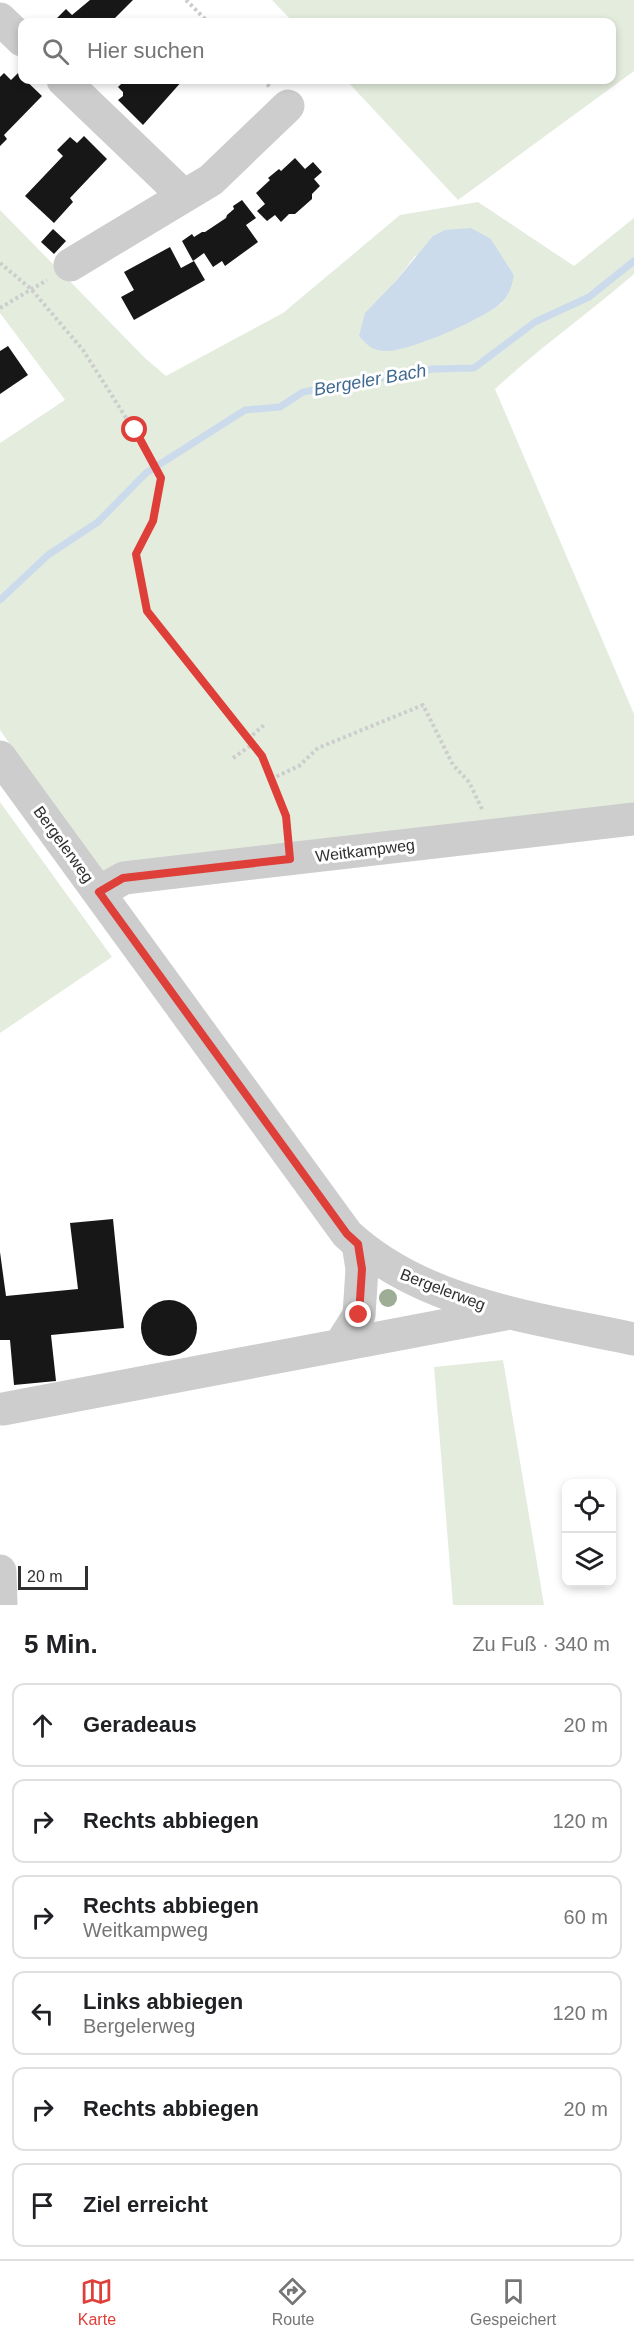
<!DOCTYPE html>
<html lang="de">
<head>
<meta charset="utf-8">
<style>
	:root { --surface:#fff; --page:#f6f6f6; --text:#202124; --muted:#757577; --line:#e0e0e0; --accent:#df3f39 }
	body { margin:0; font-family:Helvetica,sans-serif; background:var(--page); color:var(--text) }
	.controls { position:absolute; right:18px; bottom:18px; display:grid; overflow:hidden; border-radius:12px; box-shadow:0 3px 9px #0003 }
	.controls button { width:54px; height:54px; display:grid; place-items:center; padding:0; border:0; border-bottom:2px solid var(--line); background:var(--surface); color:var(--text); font:30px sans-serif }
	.scale { position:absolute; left:18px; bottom:15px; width:70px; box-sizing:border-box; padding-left:6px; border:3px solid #303030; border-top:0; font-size:16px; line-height:21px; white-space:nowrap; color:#303030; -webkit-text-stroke:4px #fff; paint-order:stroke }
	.stop { position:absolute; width:18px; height:18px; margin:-14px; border:4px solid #df3f39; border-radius:50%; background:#fff }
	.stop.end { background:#df3f39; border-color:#fff; box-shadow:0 2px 6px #0008 }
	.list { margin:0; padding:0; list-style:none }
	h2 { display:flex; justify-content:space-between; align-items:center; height:78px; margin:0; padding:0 24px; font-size:26px }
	h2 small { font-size:20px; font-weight:400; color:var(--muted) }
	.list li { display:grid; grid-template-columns:39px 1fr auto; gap:18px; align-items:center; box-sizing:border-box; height:84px; margin:0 12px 12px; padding:0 12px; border:2px solid var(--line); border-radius:12px }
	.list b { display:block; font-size:22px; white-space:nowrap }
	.list p { margin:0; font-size:20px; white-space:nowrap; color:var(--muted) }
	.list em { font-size:20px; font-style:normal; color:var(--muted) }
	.icon { flex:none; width:33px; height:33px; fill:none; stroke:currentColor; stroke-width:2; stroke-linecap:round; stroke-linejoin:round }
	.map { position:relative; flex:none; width:634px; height:1605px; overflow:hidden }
	.search { position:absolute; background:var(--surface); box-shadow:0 3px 9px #0003; left:18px; right:18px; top:18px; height:66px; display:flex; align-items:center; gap:15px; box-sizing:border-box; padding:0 21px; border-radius:12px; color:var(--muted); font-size:22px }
	.sheet { height:654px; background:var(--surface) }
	nav { display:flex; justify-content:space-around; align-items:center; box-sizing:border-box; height:84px; border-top:2px solid var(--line); background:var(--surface); font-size:16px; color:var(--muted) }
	nav a { display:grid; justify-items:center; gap:3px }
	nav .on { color:var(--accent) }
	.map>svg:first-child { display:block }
	.green { fill:#e4ecde; fill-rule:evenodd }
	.water { fill:#cbdbeb }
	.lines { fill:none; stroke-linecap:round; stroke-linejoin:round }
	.stream { stroke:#cbdbeb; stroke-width:7 }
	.building { fill:#171717 }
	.path { stroke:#cdcdcd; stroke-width:4; stroke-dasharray:3 3; stroke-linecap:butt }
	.minor { stroke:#cdcdcd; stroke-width:33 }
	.tree { fill:#9ead95 }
	.route { stroke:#df3f39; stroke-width:8 }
	.labels { text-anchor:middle; stroke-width:6; stroke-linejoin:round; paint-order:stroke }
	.street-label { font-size:16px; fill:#303030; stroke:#fff }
	.water-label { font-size:18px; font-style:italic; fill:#406890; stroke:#fff }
</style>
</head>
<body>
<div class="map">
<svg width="634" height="1605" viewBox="0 0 634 1605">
	<rect width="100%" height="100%" fill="#fff"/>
	<path class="green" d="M 272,0 L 634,0 L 634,71 L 458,200 L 346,80 L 612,80 L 612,22 L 293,22 Z
		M 478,202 L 574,266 L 634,218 L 634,274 C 588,314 539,348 495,389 L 634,714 L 634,807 L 99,872 L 0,730 L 0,443 L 65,400 L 0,313 L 0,210 L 145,358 L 166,376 L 283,313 L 400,215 ZM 491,239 L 514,275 L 501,304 L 478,318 L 451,330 L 395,282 L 415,256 Z
		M 0,802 L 112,957 L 0,1033 Z
		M 503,1360 L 544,1605 L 453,1605 L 434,1367 Z"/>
	<path class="water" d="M 471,228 L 491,239 L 514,275 C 512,286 509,296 500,304 C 483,319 408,352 386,351 C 373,351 367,345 359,336 L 365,313 L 395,282 L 433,236 L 445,230 Z"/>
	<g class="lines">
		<path class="stream" d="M 0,600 L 48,555 L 98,522 L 146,473 L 245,410 L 280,407 L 303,392 L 433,369 L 474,368 L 535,322 L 589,297 L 634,261"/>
	</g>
	<path class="building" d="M 90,0 L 133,0 L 111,22 L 53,22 L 66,9 L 72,15 Z
		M 4,73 L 11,80 L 18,73 L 42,96 L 4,135 L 7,139 L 0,146 L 0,77 Z
		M 125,80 L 139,80 L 141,82 L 144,80 L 183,80 L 143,125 L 118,100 L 123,96 L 123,92 L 118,87 Z
		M 84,136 L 107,159 L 70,198 L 73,202 L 54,223 L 25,196 L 63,156 L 57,150 L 70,137 L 77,143 Z
		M 295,158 L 305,169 L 313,162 L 322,172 L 314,179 L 320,186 L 312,194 L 312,199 L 295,214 L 289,214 L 281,222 L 275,215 L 267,221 L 257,211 L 265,204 L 256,193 L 270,180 L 268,178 L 279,169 L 281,171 Z
		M 242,200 L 256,218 L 246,225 L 258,242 L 225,266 L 222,261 L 213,267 L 204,253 L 193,261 L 182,241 L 192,234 L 194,237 L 202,232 L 205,232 L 226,218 L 227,215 L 234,209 L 233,206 Z
		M 53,229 L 66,241 L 54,254 L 41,242 Z
		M 170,247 L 181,268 L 194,261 L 205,280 L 134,320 L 121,297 L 134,290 L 124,272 Z
		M 8,346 L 28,375 L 0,394 L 0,351 Z
		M 113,1219 L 124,1328 L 51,1335 L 56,1381 L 14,1385 L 10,1340 L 0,1340 L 0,1252 L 6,1296 L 78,1289 L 70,1223 Z
		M141 1328a28 28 0 1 1 56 0a28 28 0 1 1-56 0Z"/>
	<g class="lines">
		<path class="path" d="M 186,0 L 208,22
			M 263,80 L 271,88
			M 0,263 L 31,289 L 83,350 L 149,454 L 161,478 L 153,521 L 136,554 L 147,611 L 262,756 L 286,816 L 287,831
			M 0,308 L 47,280
			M 248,739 L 264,725
			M 233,758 L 253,744
			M 271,779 L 299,766 L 318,748 L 423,705 L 453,765 L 469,782 L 482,809"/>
		<path class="minor" d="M 0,19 L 22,40
			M 63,80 L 184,196
			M 70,265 L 211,180 L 288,106
			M 0,757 L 347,1234 C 423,1305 536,1318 634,1339
			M 99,892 L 124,878 L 634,819
			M 340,1345 L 359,1315 L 362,1269 L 358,1244
			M 3,1409 L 505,1314
			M 0,1571 L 1,1605"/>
	</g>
	<circle class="tree" cx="388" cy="1298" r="9"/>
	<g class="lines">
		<path class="route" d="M 135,430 L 161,478 L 153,521 L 136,554 L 147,611 L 262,756 L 286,816 L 290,859 L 123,878 L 99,892 L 347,1234 L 358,1244 L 362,1269 L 359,1315"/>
	</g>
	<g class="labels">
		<g class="street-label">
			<text transform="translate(64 844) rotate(54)" y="6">Bergelerweg</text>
			<text transform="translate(365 850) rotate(-7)" y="6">Weitkampweg</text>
			<text transform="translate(443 1289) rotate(21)" y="6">Bergelerweg</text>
		</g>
		<g class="water-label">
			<text transform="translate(370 380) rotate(-10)" y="6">Bergeler Bach</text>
		</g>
	</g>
</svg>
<div class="controls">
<button><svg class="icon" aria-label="locate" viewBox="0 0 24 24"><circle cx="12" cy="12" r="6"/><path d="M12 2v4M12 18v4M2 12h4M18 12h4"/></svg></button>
<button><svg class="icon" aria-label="layers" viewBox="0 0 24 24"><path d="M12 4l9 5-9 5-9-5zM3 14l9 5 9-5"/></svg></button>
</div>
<div class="scale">20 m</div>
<div class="stop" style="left:135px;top:430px"></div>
<div class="stop end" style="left:359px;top:1315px"></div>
<div class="search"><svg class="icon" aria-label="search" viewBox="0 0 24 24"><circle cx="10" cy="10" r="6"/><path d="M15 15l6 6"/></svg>Hier suchen</div>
</div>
<section class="sheet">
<h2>5 Min.<small>Zu Fuß · 340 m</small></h2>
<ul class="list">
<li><svg class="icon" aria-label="ahead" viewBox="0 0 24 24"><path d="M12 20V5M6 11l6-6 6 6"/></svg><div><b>Geradeaus</b></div><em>20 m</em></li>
<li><svg class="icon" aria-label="right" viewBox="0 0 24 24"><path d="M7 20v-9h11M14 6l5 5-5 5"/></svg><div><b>Rechts abbiegen</b></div><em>120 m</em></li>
<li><svg class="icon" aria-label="right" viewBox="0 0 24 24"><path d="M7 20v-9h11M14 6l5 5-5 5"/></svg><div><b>Rechts abbiegen</b><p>Weitkampweg</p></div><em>60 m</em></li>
<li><svg class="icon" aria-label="left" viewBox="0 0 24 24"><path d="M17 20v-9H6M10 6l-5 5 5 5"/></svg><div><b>Links abbiegen</b><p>Bergelerweg</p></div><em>120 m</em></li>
<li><svg class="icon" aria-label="right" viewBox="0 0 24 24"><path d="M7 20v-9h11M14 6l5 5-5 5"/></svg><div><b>Rechts abbiegen</b></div><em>20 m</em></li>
<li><svg class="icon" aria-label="arrive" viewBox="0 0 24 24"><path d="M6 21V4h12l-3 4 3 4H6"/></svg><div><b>Ziel erreicht</b></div></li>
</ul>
</section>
<nav>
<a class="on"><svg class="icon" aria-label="map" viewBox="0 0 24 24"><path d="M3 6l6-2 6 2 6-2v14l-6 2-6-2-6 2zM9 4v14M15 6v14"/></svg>Karte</a>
<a><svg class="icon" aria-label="directions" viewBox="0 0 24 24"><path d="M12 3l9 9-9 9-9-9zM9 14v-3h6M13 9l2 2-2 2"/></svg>Route</a>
<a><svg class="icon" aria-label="saved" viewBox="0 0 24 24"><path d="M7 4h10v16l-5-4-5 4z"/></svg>Gespeichert</a>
</nav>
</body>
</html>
